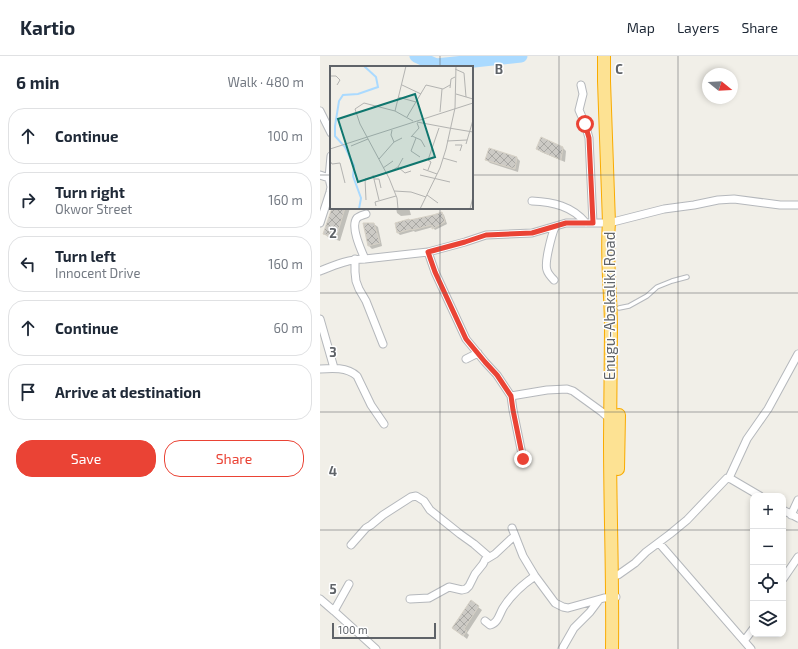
<!DOCTYPE html>
<html lang="en">
<head>
<meta charset="utf-8">
<style>
	:root { --surface:#fff; --page:#f6f6f7; --text:#1f2937; --muted:#747a83; --line:#e0e1e3; --accent:#ea4335 }
	body { margin:0; font-family:"Exo 2",sans-serif; background:var(--page); color:var(--text) }
	.controls { position:absolute; right:12px; bottom:12px; display:grid; overflow:hidden; border-radius:8px; box-shadow:0 2px 6px #0003 }
	.controls button { width:36px; height:36px; display:grid; place-items:center; padding:0; border:0; border-bottom:1px solid var(--line); background:var(--surface); color:var(--text); font:20px sans-serif }
	.compass { position:absolute; left:382px; top:12px; width:36px; height:36px; border-radius:50%; background:var(--surface); box-shadow:0 2px 6px #0003; rotate:108deg }
	.scale { position:absolute; left:12px; bottom:10px; width:104px; box-sizing:border-box; padding-left:4px; border:2px solid #5f6368; border-top:0; font-size:11px; line-height:14px; white-space:nowrap; color:#5f6368; -webkit-text-stroke:3px #fff; paint-order:stroke }
	.stop { position:absolute; width:12px; height:12px; margin:-9px; border:3px solid #ea4335; border-radius:50%; background:#fff }
	.stop.end { background:#ea4335; border-color:#fff; box-shadow:0 1px 4px #0008 }
	.list { margin:0; padding:0; list-style:none }
	h2 { display:flex; justify-content:space-between; align-items:center; height:52px; margin:0; padding:0 16px; font-size:17px }
	h2 small { font-size:13px; font-weight:400; color:var(--muted) }
	.list li { display:grid; grid-template-columns:26px 1fr auto; gap:12px; align-items:center; box-sizing:border-box; height:56px; margin:0 8px 8px; padding:0 8px; border:1px solid var(--line); border-radius:16px }
	.list b { display:block; font-size:15px; white-space:nowrap }
	.list p { margin:0; font-size:13px; white-space:nowrap; color:var(--muted) }
	.list em { font-size:13px; font-style:normal; color:var(--muted) }
	.actions { display:flex; gap:8px; padding:12px 16px }
	.actions a { flex:1; padding:9px 0; border:1px solid var(--accent); border-radius:16px; text-align:center; font-size:14px; color:var(--accent) }
	.actions .main { background:var(--accent); color:#fff }
	.icon { flex:none; width:22px; height:22px; fill:none; stroke:currentColor; stroke-width:2; stroke-linecap:round; stroke-linejoin:round }
	.map { position:relative; flex:none; width:478px; height:593px; overflow:hidden }
	header { display:flex; align-items:center; gap:24px; box-sizing:border-box; height:56px; padding:0 20px; background:var(--surface); border-bottom:1px solid var(--line) }
	header strong { font-size:19px }
	nav { display:flex; gap:22px; margin-inline-start:auto; font-size:14px }
	main { display:flex }
	aside { flex:1; background:var(--surface) }
	.map>svg:first-child { display:block }
	.shadow { fill:#0003 }
	.lines { fill:none; stroke-linecap:round; stroke-linejoin:round }
	.river { stroke:#aadaff; stroke-width:13 }
	.building { fill:url(#building-cross-hatch); stroke:#d6d1c6 }
	.lane-casing { stroke:#b5b8bc; stroke-width:5.5 }
	.street-casing { stroke:#b5b8bc; stroke-width:9 }
	.highway-casing { stroke:#f9ab00; stroke-width:14 }
	.lane { stroke:#fff; stroke-width:3.5 }
	.street { stroke:#fff; stroke-width:7 }
	.highway { stroke:#fde293; stroke-width:12 }
	.route { stroke:#ea4335; stroke-width:5 }
	.grid { fill:none; stroke:#5f6368; stroke-width:1; stroke-opacity:0.55 }
	.labels { text-anchor:middle; stroke-width:3; stroke-linejoin:round; paint-order:stroke }
	.street-label { font-size:15px; fill:#5f6368; stroke:#fff }
	.inset-river { fill:none; stroke:#aadaff; stroke-width:2 }
	.inset-road { fill:none; stroke:#b3b3b1; stroke-width:1 }
	.view { fill:#0f766e; fill-opacity:0.15; stroke:#0f766e; stroke-width:2 }
	.inset-edge { fill:none; stroke:#5f6368; stroke-width:2 }
	.grid-label { font-size:13px; text-anchor:middle; font-weight:bold; fill:#5f6368; stroke:#fff; stroke-width:3; stroke-linejoin:round; paint-order:stroke }
</style>
</head>
<body>
<header>
<strong>Kartio</strong>
<nav><a>Map</a><a>Layers</a><a>Share</a></nav>
</header>
<main>
<aside>
<h2>6 min<small>Walk · 480 m</small></h2>
<ul class="list">
<li><svg class="icon" aria-label="ahead" viewBox="0 0 24 24"><path d="M12 20V5M6 11l6-6 6 6"/></svg><div><b>Continue</b></div><em>100 m</em></li>
<li><svg class="icon" aria-label="right" viewBox="0 0 24 24"><path d="M7 20v-9h11M14 6l5 5-5 5"/></svg><div><b>Turn right</b><p>Okwor Street</p></div><em>160 m</em></li>
<li><svg class="icon" aria-label="left" viewBox="0 0 24 24"><path d="M17 20v-9H6M10 6l-5 5 5 5"/></svg><div><b>Turn left</b><p>Innocent Drive</p></div><em>160 m</em></li>
<li><svg class="icon" aria-label="ahead" viewBox="0 0 24 24"><path d="M12 20V5M6 11l6-6 6 6"/></svg><div><b>Continue</b></div><em>60 m</em></li>
<li><svg class="icon" aria-label="arrive" viewBox="0 0 24 24"><path d="M6 21V4h12l-3 4 3 4H6"/></svg><div><b>Arrive at destination</b></div></li>
</ul>
<div class="actions"><a class="main">Save</a><a>Share</a></div>
</aside>
<div class="map">
<svg width="478" height="593" viewBox="0 0 478 593">
	<defs>
		<pattern id="building-cross-hatch" width="8" height="8" patternUnits="userSpaceOnUse"><rect width="8" height="8" fill="#cccac5"/><path d="M0 0l8 8M0 8l8-8" fill="none" stroke="#a9a8a4"/></pattern>
	</defs>
	<rect width="100%" height="100%" fill="#f1efe8"/>
	<path class="shadow" d="M 243,92 L 246,95 L 245,106 L 221,96 L 217,93 Z
		M 197,102 L 200,105 L 198,116 L 170,107 L 167,104 Z
		M 13,152 L 30,152 L 20,185 L 8,181 L 4,177 Z
		M 38,152 L 49,152 L 49,155 L 39,153 Z
		M 76,152 L 89,152 L 91,159 L 81,160 L 77,157 Z
		M 122,157 L 124,159 L 127,168 L 115,174 L 113,171 L 95,176 L 94,175 L 80,179 L 78,177 Z
		M 54,168 L 58,171 L 62,190 L 52,193 L 49,190 Z
		M 158,551 L 162,554 L 147,577 L 149,579 L 147,583 L 133,572 Z"/>
	<g class="lines">
		<path class="river" d="M 96,0 L 116,9 L 201,0"/>
	</g>
	<path class="building" d="M 221,81 L 243,91 L 241,104 L 216,93 Z
		M 169,92 L 197,101 L 195,113 L 165,104 Z
		M 12,152 L 25,152 L 16,182 L 3,178 Z
		M 122,156 L 125,166 L 112,173 L 112,169 L 92,174 L 92,173 L 77,177 L 75,167 L 89,163 L 90,164 L 113,159 Z
		M 43,167 L 54,167 L 60,187 L 48,190 Z
		M 151,544 L 159,550 L 144,573 L 147,575 L 143,580 L 132,572 Z"/>
	<g class="lines">
		<defs>
			<path id="lane" d="M 299,252 L 309,250 L 327,240 L 337,231 L 352,225 L 367,221"/>
			<path id="street" d="M 261,29 L 263,38 L 259,54 L 265,68 L 269,82 L 273,167
				M 0,55 L 11,77
				M 0,119 L 9,122
				M 212,145 C 233,146 252,150 266,167
				M 0,167 L 10,136 L 11,131 L 9,122 L 11,100
				M 108,196 L 115,216 L 146,283 L 165,306 L 177,319 L 191,340 L 193,354 L 203,403
				M 35,203 L 35,216 L 36,225 L 39,233 L 46,245 L 63,288
				M 45,203 C 41,194 30,170 37,162 C 39,160 43,159 46,158
				M 0,215 C 15,209 29,203 45,203 L 108,196 L 145,186 L 166,179 L 212,177 L 246,167 L 289,167 L 344,153 L 374,149 L 398,144 L 414,143 L 460,149 L 478,149
				M 234,224 C 231,221 228,218 227,214 C 224,207 232,178 235,171
				M 0,263 L 14,312
				M 146,303 L 158,297
				M 0,313 C 12,312 27,311 37,320 L 51,349 L 64,368
				M 191,340 L 227,334 L 247,333 L 253,335 L 282,356 L 290,363
				M 409,422 L 427,383 L 448,353 L 478,298
				M 463,454 L 478,462
				M 471,459 L 478,444
				M 192,472 L 203,500 L 215,520 L 235,547 L 243,551 L 248,552 L 284,542 L 296,541
				M 339,487 L 431,593
				M 31,489 L 46,472 L 51,469 L 63,459 L 91,441 L 96,440 L 104,445 L 110,454 L 140,478 L 154,488 L 169,501
				M 298,519 L 315,507 L 326,496 L 350,478 L 367,464 L 407,422 L 411,423 L 440,440
				M 463,523 L 478,501
				M 0,543 L 14,555 L 56,593
				M 90,543 L 109,542 L 129,531 L 142,534 L 146,533 L 149,530 L 155,518 L 163,508 L 165,504 L 175,498 L 191,483 L 195,480
				M 14,555 L 29,528
				M 165,565 L 170,569 C 178,567 179,559 183,552 C 191,539 202,529 215,520
				M 424,585 L 433,573
				M 242,593 L 254,572 L 270,556 L 279,544"/>
			<path id="highway" d="M 284,0 L 284,25 L 289,167 C 286,202 291,237 291,273 C 291,310 290,347 290,384 C 290,454 293,523 292,593
				M 298,413 L 299,359"/>
		</defs>
		<use href="#lane" class="lane-casing"/>
		<use href="#street" class="street-casing"/>
		<use href="#highway" class="highway-casing"/>
		<use href="#lane" class="lane"/>
		<use href="#street" class="street"/>
		<use href="#highway" class="highway"/>
	</g>
	<g class="lines">
		<path class="route" d="M 203,403 L 193,354 L 191,340 L 177,319 L 165,306 L 146,283 L 115,216 L 108,196 L 145,186 L 166,179 L 212,177 L 246,167 L 273,167 L 269,82 L 265,68"/>
	</g>
	<path class="grid" d="M 120,0 L 120,11M 239,0 L 239,593M 358,0 L 358,593M 0,119 L 11,119M 152,119 L 478,119M 120,152 L 120,593M 0,237 L 478,237M 0,356 L 478,356M 0,474 L 433,474M 463,474 L 478,474"/>
	<g class="labels">
		<g class="street-label">
			<text transform="translate(290 250) rotate(-90)" y="5">Enugu-Abakaliki Road</text>
		</g>
	</g>
	<g transform="translate(10 10)">
		<rect width="143" height="143" fill="#f1efe8"/>
		<path class="inset-river" d="M 29,143 L 31,132 L 23,110 L 24,100 L 15,81 L 5,70 L 5,60 L 9,35 L 13,29 L 28,28 L 48,21 L 46,11 L 34,0"/>
		<path class="inset-road" d="M 76,0 L 65,45 L 83,55M 125,3 L 134,7 L 136,31M 0,10 L 6,10 L 10,14 L 7,19M 72,19 L 91,28M 120,22 L 121,13 L 125,11M 126,28 L 143,33M 68,31 L 86,36M 65,45 L 34,37 L 25,43 L 30,58 L 59,112 L 67,132 L 68,143M 110,46 L 112,23M 77,51 L 96,19 L 113,23 L 120,19M 87,56 L 119,62M 119,62 L 143,66M 62,64 L 61,69 L 64,76M 82,70 L 91,74 L 95,81M 81,71 L 89,62 L 87,57M 86,72 L 81,85 L 90,91M 117,75 L 137,74M 136,78 L 143,54M 125,79 L 132,79 L 130,85M 21,80 L 38,73M 0,83 L 143,37M 113,92 L 127,96M 49,93 L 64,76 L 72,72M 0,95 L 2,98 L 10,97 L 15,117M 68,101 L 75,107 L 81,105M 53,102 L 63,95M 93,103 L 107,108M 98,104 L 101,96 L 98,94 L 109,62M 43,109 L 49,134M 90,109 L 120,116M 44,113 L 49,113 L 51,122M 64,125 L 81,126 L 96,131M 97,129 L 108,137M 36,134 L 35,113 L 59,106 L 68,101 L 73,92M 46,140 L 45,136 L 66,130M 90,143 L 110,102 L 116,83 L 125,42 L 126,0M 140,143 L 143,131"/>
		<path class="view" d="M 85,28 L 105,91 L 28,116 L 8,53 Z"/>
		<rect width="143" height="143" class="inset-edge"/>
	</g>
	<g class="grid-label">
		<text x="179" y="18">B</text>
		<text x="299" y="18">C</text>
		<text x="13" y="182">2</text>
		<text x="13" y="301">3</text>
		<text x="13" y="420">4</text>
		<text x="13" y="538">5</text>
	</g>
</svg>
<div class="controls">
<button>+</button>
<button>−</button>
<button><svg class="icon" aria-label="locate" viewBox="0 0 24 24"><circle cx="12" cy="12" r="6"/><path d="M12 2v4M12 18v4M2 12h4M18 12h4"/></svg></button>
<button><svg class="icon" aria-label="layers" viewBox="0 0 24 24"><path d="M12 4l9 5-9 5-9-5zM3 14l9 5 9-5"/></svg></button>
</div>
<svg class="compass" viewBox="-18 -18 36 36"><path d="M0-13l5 13h-10z" fill="#e53935"/><path d="M0 13l5-13h-10z" fill="#747a83"/></svg>
<div class="scale">100 m</div>
<div class="stop" style="left:265px;top:68px"></div>
<div class="stop end" style="left:203px;top:403px"></div>
</div>
</main>
</body>
</html>
